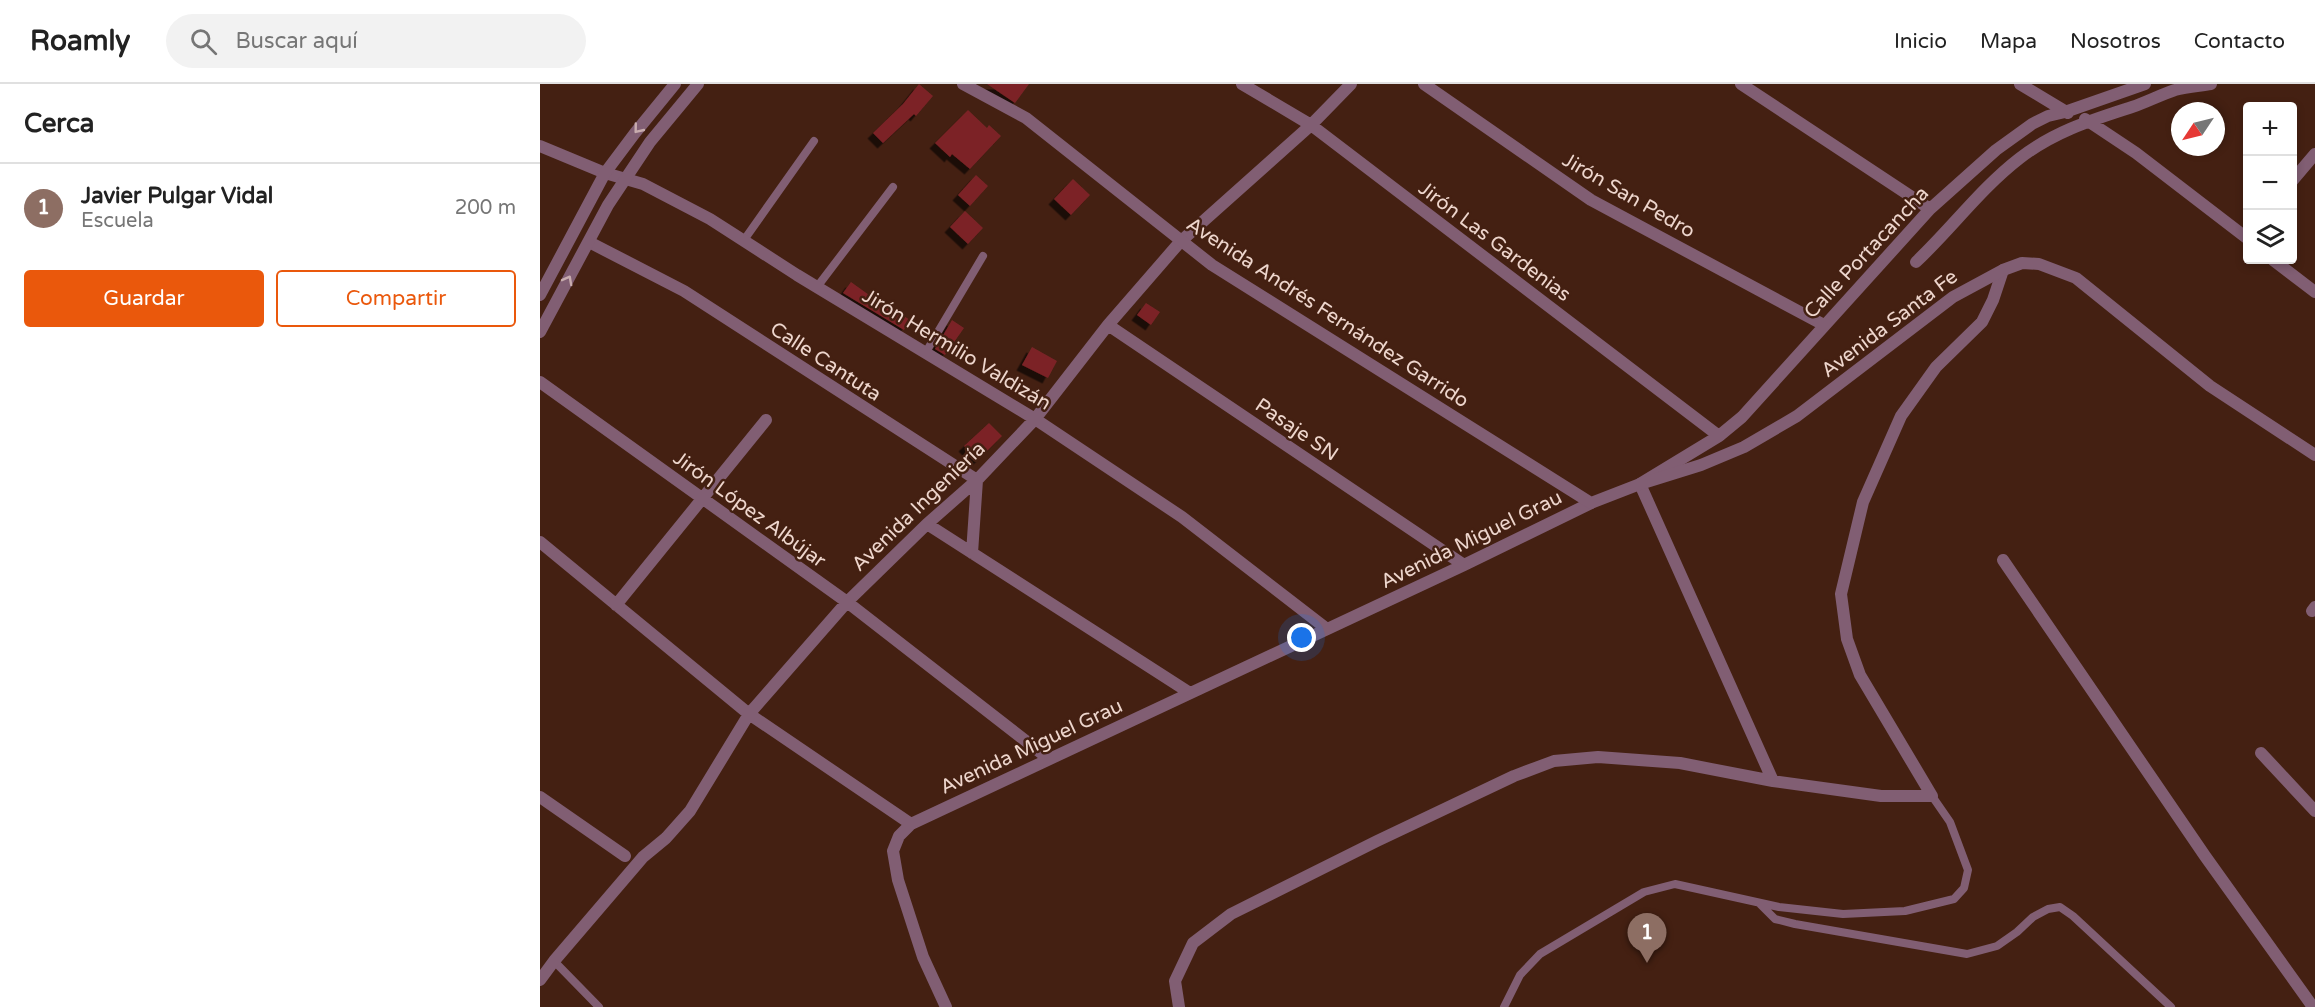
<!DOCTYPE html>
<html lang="es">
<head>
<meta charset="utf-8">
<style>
	:root { --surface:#fff; --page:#f2f2f2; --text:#222; --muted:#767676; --line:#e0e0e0; --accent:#ea580c }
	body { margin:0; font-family:"Varela Round",sans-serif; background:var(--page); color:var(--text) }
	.controls { position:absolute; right:18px; top:18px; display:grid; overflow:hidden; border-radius:6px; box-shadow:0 3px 9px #0003 }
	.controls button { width:54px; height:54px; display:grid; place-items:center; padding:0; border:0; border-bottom:2px solid var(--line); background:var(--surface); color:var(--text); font:30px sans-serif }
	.compass { position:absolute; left:1631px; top:18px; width:54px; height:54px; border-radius:50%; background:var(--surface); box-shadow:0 3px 9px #0003; rotate:235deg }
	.you { position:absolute; left:762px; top:554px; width:21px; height:21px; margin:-15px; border:4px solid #fff; border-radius:50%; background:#1a73e8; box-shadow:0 0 0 9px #1a73e833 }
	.badge { display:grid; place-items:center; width:39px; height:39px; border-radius:50%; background:var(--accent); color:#fff; font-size:20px; font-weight:700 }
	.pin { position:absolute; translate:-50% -50px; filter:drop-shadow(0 2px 3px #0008) }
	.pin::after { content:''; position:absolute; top:32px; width:21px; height:18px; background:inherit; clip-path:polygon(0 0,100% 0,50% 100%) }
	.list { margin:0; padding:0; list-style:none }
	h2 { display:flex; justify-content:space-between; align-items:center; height:78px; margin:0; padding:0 24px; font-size:26px }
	h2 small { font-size:20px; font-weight:400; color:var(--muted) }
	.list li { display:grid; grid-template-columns:39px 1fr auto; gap:18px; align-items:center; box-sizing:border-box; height:90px; padding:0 24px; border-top:2px solid var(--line) }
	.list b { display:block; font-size:22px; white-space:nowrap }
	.list p { margin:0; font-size:20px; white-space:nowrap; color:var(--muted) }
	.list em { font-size:20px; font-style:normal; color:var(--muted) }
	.actions { display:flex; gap:12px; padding:18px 24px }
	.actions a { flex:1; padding:14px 0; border:2px solid var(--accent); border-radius:6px; text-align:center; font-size:21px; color:var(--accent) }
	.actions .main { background:var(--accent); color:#fff }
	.icon { flex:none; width:33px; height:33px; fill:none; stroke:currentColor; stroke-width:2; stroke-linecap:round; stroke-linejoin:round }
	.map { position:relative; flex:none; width:1775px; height:923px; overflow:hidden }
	header { display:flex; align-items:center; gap:36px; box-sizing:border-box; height:84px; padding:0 30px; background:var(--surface); border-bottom:2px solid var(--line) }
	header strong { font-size:28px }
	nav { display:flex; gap:33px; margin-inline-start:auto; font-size:21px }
	.search { width:420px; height:54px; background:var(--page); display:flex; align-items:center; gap:15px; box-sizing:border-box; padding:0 21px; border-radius:33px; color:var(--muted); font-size:22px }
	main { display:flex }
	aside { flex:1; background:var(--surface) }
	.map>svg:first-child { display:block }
	.building { fill:#7b2427; filter:url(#shadow) }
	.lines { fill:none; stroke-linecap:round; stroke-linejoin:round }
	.service { stroke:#815e73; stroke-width:8 }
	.minor { stroke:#815e73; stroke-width:12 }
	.tertiary { stroke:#815e73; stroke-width:12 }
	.oneway { stroke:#c8acae }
	.labels { text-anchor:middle; stroke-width:5; stroke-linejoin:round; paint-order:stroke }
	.street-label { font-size:20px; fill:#eed6cd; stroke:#442012 }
</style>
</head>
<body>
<header>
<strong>Roamly</strong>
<div class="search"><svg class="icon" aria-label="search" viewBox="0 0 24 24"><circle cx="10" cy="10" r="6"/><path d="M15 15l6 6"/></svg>Buscar aquí</div>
<nav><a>Inicio</a><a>Mapa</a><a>Nosotros</a><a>Contacto</a></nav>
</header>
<main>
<aside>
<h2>Cerca<small></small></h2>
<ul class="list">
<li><span class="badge" style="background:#8d6e63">1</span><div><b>Javier Pulgar Vidal</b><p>Escuela</p></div><em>200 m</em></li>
</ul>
<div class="actions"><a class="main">Guardar</a><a>Compartir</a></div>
</aside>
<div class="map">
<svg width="1775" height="923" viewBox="0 0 1775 923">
	<defs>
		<filter id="shadow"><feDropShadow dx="-5.5" dy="5.5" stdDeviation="0" flood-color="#0009"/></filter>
	</defs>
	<rect width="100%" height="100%" fill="#442012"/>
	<path class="building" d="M 379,0 L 393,12 L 376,32 L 374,30 L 343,59 L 333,49 L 363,20 Z
		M 447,0 L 489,0 L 475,19 Z
		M 428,26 L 447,44 L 449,41 L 461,52 L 430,85 L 412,70 L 410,73 L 395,59 Z
		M 436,91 L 448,102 L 430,122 L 418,111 Z
		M 533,95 L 550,111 L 531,131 L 514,115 Z
		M 425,127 L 443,144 L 428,160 L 410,143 Z
		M 311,198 L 336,216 L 338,212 L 354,223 L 353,225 L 370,236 L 364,246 L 303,209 Z
		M 606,219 L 620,228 L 611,241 L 597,231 Z
		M 412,236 L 424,244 L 405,271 L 395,265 Z
		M 492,263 L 517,277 L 508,294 L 482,281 Z
		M 449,339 L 462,352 L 438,376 L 424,362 Z"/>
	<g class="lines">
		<path class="service" d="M 204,156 L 274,57
			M 277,203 L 353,103
			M 386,268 L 443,172
			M 1219,819 L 1235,835 L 1255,840 L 1427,870 L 1457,862 L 1477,848 L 1493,833 L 1508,825 L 1520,823 L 1533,832 L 1631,923
			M 14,877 L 59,923
			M 964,923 L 980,891 L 1000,870 L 1104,808 L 1135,800 L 1239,823 L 1303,830 L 1365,827 L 1414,815 L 1424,804 L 1428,786 L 1410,738 L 1392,712"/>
		<path class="minor" d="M 702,0 L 771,41 L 1179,352
			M 884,0 L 1051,116 L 1284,241
			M 1201,0 L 1390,125
			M 1480,0 L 1528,29
			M 1545,35 L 1596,69 L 1708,155
			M 0,62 L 65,89 L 103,100 L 170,135 L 257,191 L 495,335 L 642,433 L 787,545
			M 1752,97 L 1775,70
			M 49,158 L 144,207 L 437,396 L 432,469
			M 1733,176 L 1775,208
			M 1376,178 C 1412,144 1441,104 1480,74 C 1515,47 1552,36 1592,23 C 1607,18 1620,11 1635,6 C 1647,3 1659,2 1671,0
			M 568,241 L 924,481
			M 0,298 L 307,518 L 509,675
			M 387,440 L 650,609
			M 0,458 L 209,630 L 371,740
			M 1463,476 L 1665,772 L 1773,923
			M 76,521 L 226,336
			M 1772,527 L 1775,523
			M 1721,669 L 1775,727
			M 1233,697 L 1100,400 L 1179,352 L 1202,333 L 1390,125 L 1456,66 L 1492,40 L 1508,32 L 1525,28 L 1605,0
			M 1392,712 L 1320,591 L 1307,555 L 1301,510 L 1323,418 L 1361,332 L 1396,283 L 1442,238 L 1453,216 L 1463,186
			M 0,713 L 85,772
			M 0,896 L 14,877 L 103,773 L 126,754 L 150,727 L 209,630 L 307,518 L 387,440 L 437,396 L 495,335 L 568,241 L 640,158 L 771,41 L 811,0
			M 406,923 L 383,873 L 358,796 L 353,767 L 359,752 L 371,740 L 924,481 L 1051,419
			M 639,923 L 635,897 L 653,859 L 691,830 L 837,757 L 974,692 L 1014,677 L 1058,673 L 1140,679 L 1233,697 L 1341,712 L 1392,712"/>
		<path class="tertiary" d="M 423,0 L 486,34 L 672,181 L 1051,419 L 1100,400 L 1161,381 L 1204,363 L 1257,332 L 1413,213 L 1463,186 L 1482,179 L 1499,180 L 1536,194 L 1670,302 L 1775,371
			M 0,211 L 65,89 L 95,49 L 135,0
			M 0,248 L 68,121 L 110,58 L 158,0"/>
	</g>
	<defs><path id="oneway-chevron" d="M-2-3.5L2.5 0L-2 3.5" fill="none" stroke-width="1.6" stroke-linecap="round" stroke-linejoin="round" transform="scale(1.5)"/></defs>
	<g class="oneway">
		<use href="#oneway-chevron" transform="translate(98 45) rotate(129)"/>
		<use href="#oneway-chevron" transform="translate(28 196) rotate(-62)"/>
	</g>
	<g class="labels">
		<g class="street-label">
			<text transform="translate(1089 111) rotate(30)" y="7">Jirón San Pedro</text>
			<text transform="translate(955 157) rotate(37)" y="7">Jirón Las Gardenias</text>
			<text transform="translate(1326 168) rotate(-47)" y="7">Calle Portacancha</text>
			<text transform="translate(788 228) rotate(33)" y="7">Avenida Andrés Fernández Garrido</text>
			<text transform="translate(1349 239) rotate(-37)" y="7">Avenida Santa Fe</text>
			<text transform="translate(417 265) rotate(31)" y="7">Jirón Hermilio Valdizán</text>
			<text transform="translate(286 277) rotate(33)" y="7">Calle Cantuta</text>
			<text transform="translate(757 345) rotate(34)" y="7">Pasaje SN</text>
			<text transform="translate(378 422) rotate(-44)" y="7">Avenida Ingeniería</text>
			<text transform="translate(210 425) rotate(36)" y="7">Jirón López Albújar</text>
			<text transform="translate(931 455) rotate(-26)" y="7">Avenida Miguel Grau</text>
			<text transform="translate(491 662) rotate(-25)" y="7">Avenida Miguel Grau</text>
		</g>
	</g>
</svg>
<div class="controls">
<button>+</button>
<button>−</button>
<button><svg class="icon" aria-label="layers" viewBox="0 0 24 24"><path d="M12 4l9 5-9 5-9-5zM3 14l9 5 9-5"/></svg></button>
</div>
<svg class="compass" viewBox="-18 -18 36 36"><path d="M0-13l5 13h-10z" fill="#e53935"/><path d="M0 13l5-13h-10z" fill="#767676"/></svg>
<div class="you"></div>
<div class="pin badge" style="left:1107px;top:879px;background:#8d6e63">1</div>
</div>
</main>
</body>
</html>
